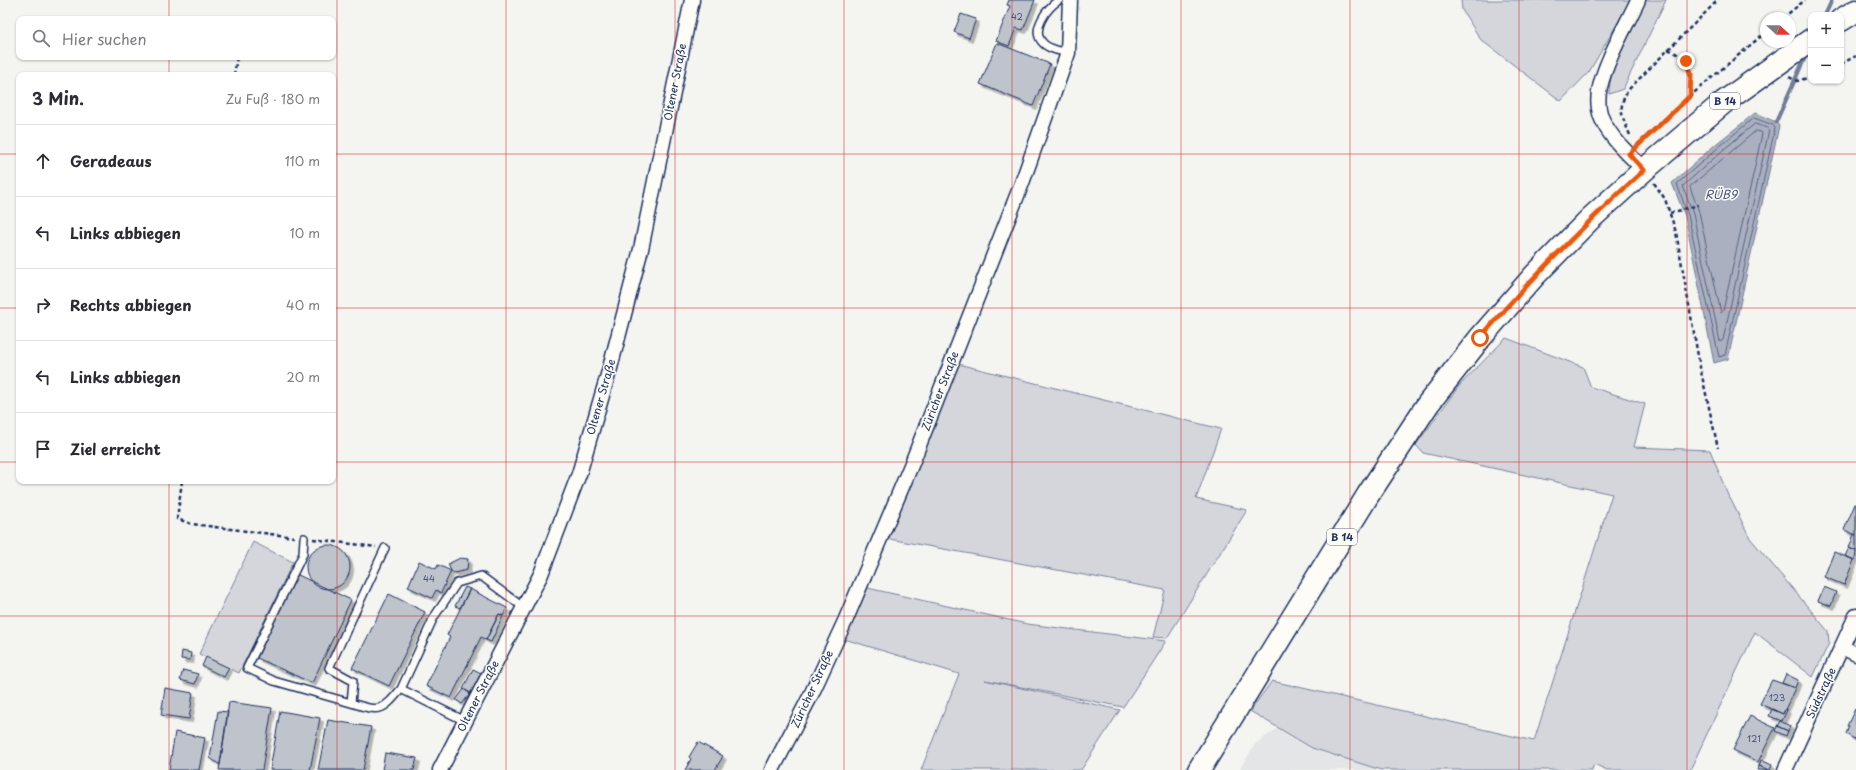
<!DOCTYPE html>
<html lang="de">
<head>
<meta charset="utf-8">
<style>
	:root { --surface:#fff; --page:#f2f2f3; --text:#2b2b33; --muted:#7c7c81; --line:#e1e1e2 }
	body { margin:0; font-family:"Playpen Sans",sans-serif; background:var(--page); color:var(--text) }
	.controls { position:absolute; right:12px; top:12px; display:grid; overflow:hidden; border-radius:8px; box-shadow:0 1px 3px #0004 }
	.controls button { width:36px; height:36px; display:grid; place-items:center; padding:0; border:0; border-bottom:1px solid var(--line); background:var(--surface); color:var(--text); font:20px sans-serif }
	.compass { position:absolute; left:1760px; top:12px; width:36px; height:36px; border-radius:50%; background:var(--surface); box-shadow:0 1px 3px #0004; rotate:111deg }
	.stop { position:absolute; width:12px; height:12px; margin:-9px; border:3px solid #ea580c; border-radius:50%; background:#fff }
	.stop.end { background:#ea580c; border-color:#fff; box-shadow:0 1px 4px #0008 }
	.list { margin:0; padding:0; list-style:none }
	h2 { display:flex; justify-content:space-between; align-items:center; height:52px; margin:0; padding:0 16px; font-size:17px }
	h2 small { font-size:13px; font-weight:400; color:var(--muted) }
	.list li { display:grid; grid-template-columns:26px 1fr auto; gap:12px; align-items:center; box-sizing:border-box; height:72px; padding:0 16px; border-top:1px solid var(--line) }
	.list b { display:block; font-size:15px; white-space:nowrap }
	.list em { font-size:13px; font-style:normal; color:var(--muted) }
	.icon { flex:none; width:22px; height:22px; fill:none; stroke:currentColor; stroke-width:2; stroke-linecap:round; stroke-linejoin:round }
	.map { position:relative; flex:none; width:1856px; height:770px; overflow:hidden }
	.search { position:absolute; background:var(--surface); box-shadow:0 1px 3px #0004; left:16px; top:16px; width:320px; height:44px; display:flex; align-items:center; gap:10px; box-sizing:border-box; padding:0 14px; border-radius:8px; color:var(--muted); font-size:15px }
	.panel { position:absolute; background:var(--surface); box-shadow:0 1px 3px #0004; left:16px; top:72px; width:320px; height:412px; border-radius:8px }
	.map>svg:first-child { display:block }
	.built { fill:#e4e5e6 }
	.green { fill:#d4d6db; stroke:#78829c }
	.water { fill:#aab0bf; stroke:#717c98 }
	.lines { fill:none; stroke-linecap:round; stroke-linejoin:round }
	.shore { stroke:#546385; stroke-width:1 }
	.stream { stroke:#717c98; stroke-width:4 }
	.building { fill:#bfc3cc; stroke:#1b2f5e; filter:url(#shadow) }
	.service-casing { stroke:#1b2f5e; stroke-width:10 }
	.minor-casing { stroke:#1b2f5e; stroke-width:17 }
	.primary-casing { stroke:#1b2f5e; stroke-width:25 }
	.path { stroke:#1b2f5e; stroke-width:2.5; stroke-dasharray:4 3; stroke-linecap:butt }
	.service { stroke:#fdfcf7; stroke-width:7 }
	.minor { stroke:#fdfcf7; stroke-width:14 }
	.primary { stroke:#fdfcf7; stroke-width:22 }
	.route { stroke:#ea580c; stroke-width:5 }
	.grid { fill:none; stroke:#d62828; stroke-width:1; stroke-opacity:0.55 }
	.labels { text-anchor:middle; stroke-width:3; stroke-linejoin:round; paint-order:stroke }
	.number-label { font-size:9px; fill:#44547a }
	.shield { fill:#fdfcf7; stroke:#5f6c8c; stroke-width:1 }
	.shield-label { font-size:10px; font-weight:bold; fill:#1b2f5e }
	.street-label { font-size:11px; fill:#1b2f5e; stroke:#fdfcf7 }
	.water-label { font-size:12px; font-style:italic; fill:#46567b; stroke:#fdfcf7 }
</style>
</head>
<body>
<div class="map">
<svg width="1856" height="770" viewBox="0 0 1856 770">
	<defs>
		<filter id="shadow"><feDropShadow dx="3.5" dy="3.5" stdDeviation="0" flood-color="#0004"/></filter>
	</defs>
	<rect width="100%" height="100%" fill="#f4f4f1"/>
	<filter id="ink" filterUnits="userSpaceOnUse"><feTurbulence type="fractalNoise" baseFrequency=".025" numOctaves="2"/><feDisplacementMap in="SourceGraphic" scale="8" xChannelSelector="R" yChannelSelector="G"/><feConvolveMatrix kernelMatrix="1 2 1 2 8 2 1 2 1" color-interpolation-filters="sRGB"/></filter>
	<g filter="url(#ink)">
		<path class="built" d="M 1278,728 L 1312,748 L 1381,770 L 1239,770 L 1255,744 Z"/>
		<path class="green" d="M 1461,0 L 1631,0 L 1589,72 L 1561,101 L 1481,40 L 1462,10 Z
			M 1646,0 L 1666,0 L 1623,89 L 1609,94 C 1609,65 1634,26 1646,0 Z
			M 1506,338 L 1583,367 L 1591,387 L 1645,404 L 1634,447 L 1710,450 L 1729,498 L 1730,498 L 1750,538 L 1828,631 L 1829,643 L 1813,677 L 1755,632 L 1690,770 L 1607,770 L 1594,764 L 1592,770 L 1381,770 L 1312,748 L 1250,711 L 1272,681 L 1534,741 L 1612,494 L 1423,453 L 1416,445 L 1459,386 Z
			M 954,363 L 1221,429 L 1196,499 L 1247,510 L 1167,638 L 1153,637 L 1165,590 L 884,538 Z
			M 253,542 L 293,562 L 239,673 L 199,654 Z
			M 863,587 L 1027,624 L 1166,641 L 1123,707 L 985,680 L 1120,710 L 1081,770 L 921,770 L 959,674 L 841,638 Z"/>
		<path class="water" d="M 1755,113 L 1776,122 L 1779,126 L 1728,359 L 1714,363 L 1685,216 L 1672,183 L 1717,143 Z"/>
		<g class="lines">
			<path class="shore" d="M 1754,118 L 1773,125 L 1775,128 L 1725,355 L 1719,357 L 1688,215 L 1677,184 L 1720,146 Z
				M 1755,124 L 1768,128 L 1769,130 L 1723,340 L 1720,342 L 1693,214 L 1683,186 L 1723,150 Z
				M 1756,131 L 1761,132 L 1762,134 L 1723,311 L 1721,313 L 1699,212 L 1690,187 Z"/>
			<path class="stream" d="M 1825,15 L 1832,0
				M 1776,122 L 1807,53"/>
		</g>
		<path class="building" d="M 1009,0 L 1035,0 L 1023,30 L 1016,28 L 1009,46 L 996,41 L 1010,6 L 1007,5 Z
			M 961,14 L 976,19 L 969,38 L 954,32 Z
			M 997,43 L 1050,64 L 1033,106 L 980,84 Z
			M 1855,504 L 1856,504 L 1856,535 L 1844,530 Z
			M 1854,534 L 1856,535 L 1856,551 L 1849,548 Z
			M306 567a22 22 0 1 1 44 0a22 22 0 1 1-44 0Z
			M 1849,548 L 1856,551 L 1855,560 L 1845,556 Z
			M 1834,552 L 1854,560 L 1844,585 L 1824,577 Z
			M 460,558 L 468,559 L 467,570 L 454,573 L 451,571 L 448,564 Z
			M 419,561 L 436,569 L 438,565 L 451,571 L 441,593 L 436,590 L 432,598 L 408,587 Z
			M 296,574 L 351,600 L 312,683 L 257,658 Z
			M 465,587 L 470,589 L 460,608 L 455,606 Z
			M 1824,587 L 1836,592 L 1831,606 L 1818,601 Z
			M 470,589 L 507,608 L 503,616 L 499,614 L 486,640 L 481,637 L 451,698 L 426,686 L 450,637 L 447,635 Z
			M 389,594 L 425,612 L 389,686 L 352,668 Z
			M 499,614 L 503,616 L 491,642 L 486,640 Z
			M 182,651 L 191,653 L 190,660 L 181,659 Z
			M 206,657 L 229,668 L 224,677 L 202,666 Z
			M 473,669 L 481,673 L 471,693 L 463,689 Z
			M 183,670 L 198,674 L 195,684 L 180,680 Z
			M 1786,674 L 1798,680 L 1795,688 L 1782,683 Z
			M 1772,680 L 1795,688 L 1783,714 L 1760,704 Z
			M 165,688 L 193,693 L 189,719 L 161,715 Z
			M 464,689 L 470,694 L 462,704 L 456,700 Z
			M 229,702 L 272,708 L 262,770 L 219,770 Z
			M 1772,709 L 1783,714 L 1785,709 L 1787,710 L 1782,721 L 1769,716 Z
			M 1855,709 L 1856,710 L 1856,740 L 1846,734 L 1849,726 L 1847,726 Z
			M 218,711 L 228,712 L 220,765 L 210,758 Z
			M 280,711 L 320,718 L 310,770 L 270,770 Z
			M 1750,716 L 1775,728 L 1758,762 L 1733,750 Z
			M 328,720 L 371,727 L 363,770 L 318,770 Z
			M 1780,721 L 1790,726 L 1788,731 L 1777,726 Z
			M 1777,726 L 1788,731 L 1786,736 L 1775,731 Z
			M 175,732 L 205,738 L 199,770 L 169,770 Z
			M 698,742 L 723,756 L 715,770 L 685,770 L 691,759 L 689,757 Z
			M 385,753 L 417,758 L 414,770 L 382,770 Z
			M 1761,760 L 1772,765 L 1770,770 L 1759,766 Z
			M 1759,766 L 1768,770 L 1757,770 Z"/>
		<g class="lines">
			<defs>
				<path id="service" d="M 1059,0 C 1047,8 1029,31 1044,44 C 1050,50 1061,51 1068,53
					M 304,538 L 303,554 L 247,668 L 274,681 L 351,703
					M 385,548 L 329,668 L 353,681 L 351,703 C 380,712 382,712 401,689 L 465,721
					M 401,689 L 434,617 L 457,583 L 481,576 L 523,607"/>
				<path id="minor" d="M 1638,0 C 1626,26 1606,60 1600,87 C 1597,99 1598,113 1604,123 C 1613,141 1631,156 1644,170
					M 1842,647 L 1856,654
					M 440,770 L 541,574 L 579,474 L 610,368 L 641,249 L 692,0
					M 772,770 L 810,697 L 846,619 L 912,463 L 1022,183 L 1068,53 L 1070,0
					M 1785,770 L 1856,616"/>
				<path id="primary" d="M 1841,20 L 1856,11
					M 1199,770 L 1368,495 L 1428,404 L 1480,338 L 1535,275 L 1590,219 L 1644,170 L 1724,102 L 1811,40"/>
			</defs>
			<use href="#service" class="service-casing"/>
			<use href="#minor" class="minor-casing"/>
			<use href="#primary" class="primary-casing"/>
			<path class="path" d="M 1783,18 L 1805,0
				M 1668,49 C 1692,60 1691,73 1690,96
				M 1841,64 L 1856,56
				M 234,75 L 237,57
				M 1789,77 L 1797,81 L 1811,77
				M 1630,135 C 1622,116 1617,109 1628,90 L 1718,0
				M 1638,145 L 1690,96 L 1766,32
				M 1654,183 L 1665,199 L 1676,232 L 1700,367 L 1718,448
				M 1670,213 L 1698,205
				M 182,481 L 177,519 L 192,524 L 294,537
				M 313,539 L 376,547"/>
			<use href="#service" class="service"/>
			<use href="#minor" class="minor"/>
			<use href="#primary" class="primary"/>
		</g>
	</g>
	<g class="lines" filter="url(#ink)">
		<path class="route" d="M 1480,338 C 1531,278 1586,223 1644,170 L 1629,154 L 1690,96 L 1691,74 L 1686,61"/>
	</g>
	<path class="grid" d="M 169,0 L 169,19M 337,0 L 337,770M 506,0 L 506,770M 675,0 L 675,770M 844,0 L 844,770M 1012,0 L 1012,770M 1181,0 L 1181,770M 1350,0 L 1350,770M 1519,0 L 1519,770M 1687,0 L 1687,770M 169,57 L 169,75M 0,154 L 19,154M 333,154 L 1856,154M 0,308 L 19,308M 333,308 L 1856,308M 0,462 L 19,462M 333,462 L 1856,462M 169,481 L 169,770M 0,616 L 1856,616"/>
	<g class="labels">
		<g class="number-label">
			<text x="1017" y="20">42</text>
			<text x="429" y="582">44</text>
			<text x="1777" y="701">123</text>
			<text x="1754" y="742">121</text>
		</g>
		<g class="shield">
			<rect x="1710" y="93" width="30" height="16" rx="3"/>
			<rect x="1327" y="529" width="30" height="16" rx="3"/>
		</g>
		<g class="shield-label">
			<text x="1725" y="105">B 14</text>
			<text x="1342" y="541">B 14</text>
		</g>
		<g class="street-label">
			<text transform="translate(675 82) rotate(-79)" y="4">Oltener Straße</text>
			<text transform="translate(940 391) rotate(-69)" y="4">Züricher Straße</text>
			<text transform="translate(601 397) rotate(-74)" y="4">Oltener Straße</text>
			<text transform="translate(812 689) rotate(-65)" y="4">Züricher Straße</text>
			<text transform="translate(1821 693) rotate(-65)" y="4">Südstraße</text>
			<text transform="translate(478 696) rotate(-63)" y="4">Oltener Straße</text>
		</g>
		<g class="water-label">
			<text x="1721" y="199">RÜB9</text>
		</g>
	</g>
</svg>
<div class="controls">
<button>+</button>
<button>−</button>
</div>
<svg class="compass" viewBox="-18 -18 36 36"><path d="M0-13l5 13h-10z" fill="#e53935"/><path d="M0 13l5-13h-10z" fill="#7c7c81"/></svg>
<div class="stop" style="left:1480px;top:338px"></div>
<div class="stop end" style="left:1686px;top:61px"></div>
<div class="search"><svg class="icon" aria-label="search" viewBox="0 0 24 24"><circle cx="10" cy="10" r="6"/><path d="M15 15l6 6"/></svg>Hier suchen</div>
<section class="panel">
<h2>3 Min.<small>Zu Fuß · 180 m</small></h2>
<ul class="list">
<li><svg class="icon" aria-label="ahead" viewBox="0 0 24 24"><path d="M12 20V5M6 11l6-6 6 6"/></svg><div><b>Geradeaus</b></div><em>110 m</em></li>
<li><svg class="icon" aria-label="left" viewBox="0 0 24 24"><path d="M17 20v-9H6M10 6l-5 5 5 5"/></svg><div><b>Links abbiegen</b></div><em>10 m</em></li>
<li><svg class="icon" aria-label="right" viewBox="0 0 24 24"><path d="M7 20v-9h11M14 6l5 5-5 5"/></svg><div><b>Rechts abbiegen</b></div><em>40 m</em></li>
<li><svg class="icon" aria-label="left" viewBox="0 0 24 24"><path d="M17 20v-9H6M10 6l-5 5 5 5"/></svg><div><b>Links abbiegen</b></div><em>20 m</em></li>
<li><svg class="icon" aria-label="arrive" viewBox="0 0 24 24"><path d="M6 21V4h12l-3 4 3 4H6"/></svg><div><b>Ziel erreicht</b></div></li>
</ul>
</section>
</div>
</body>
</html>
